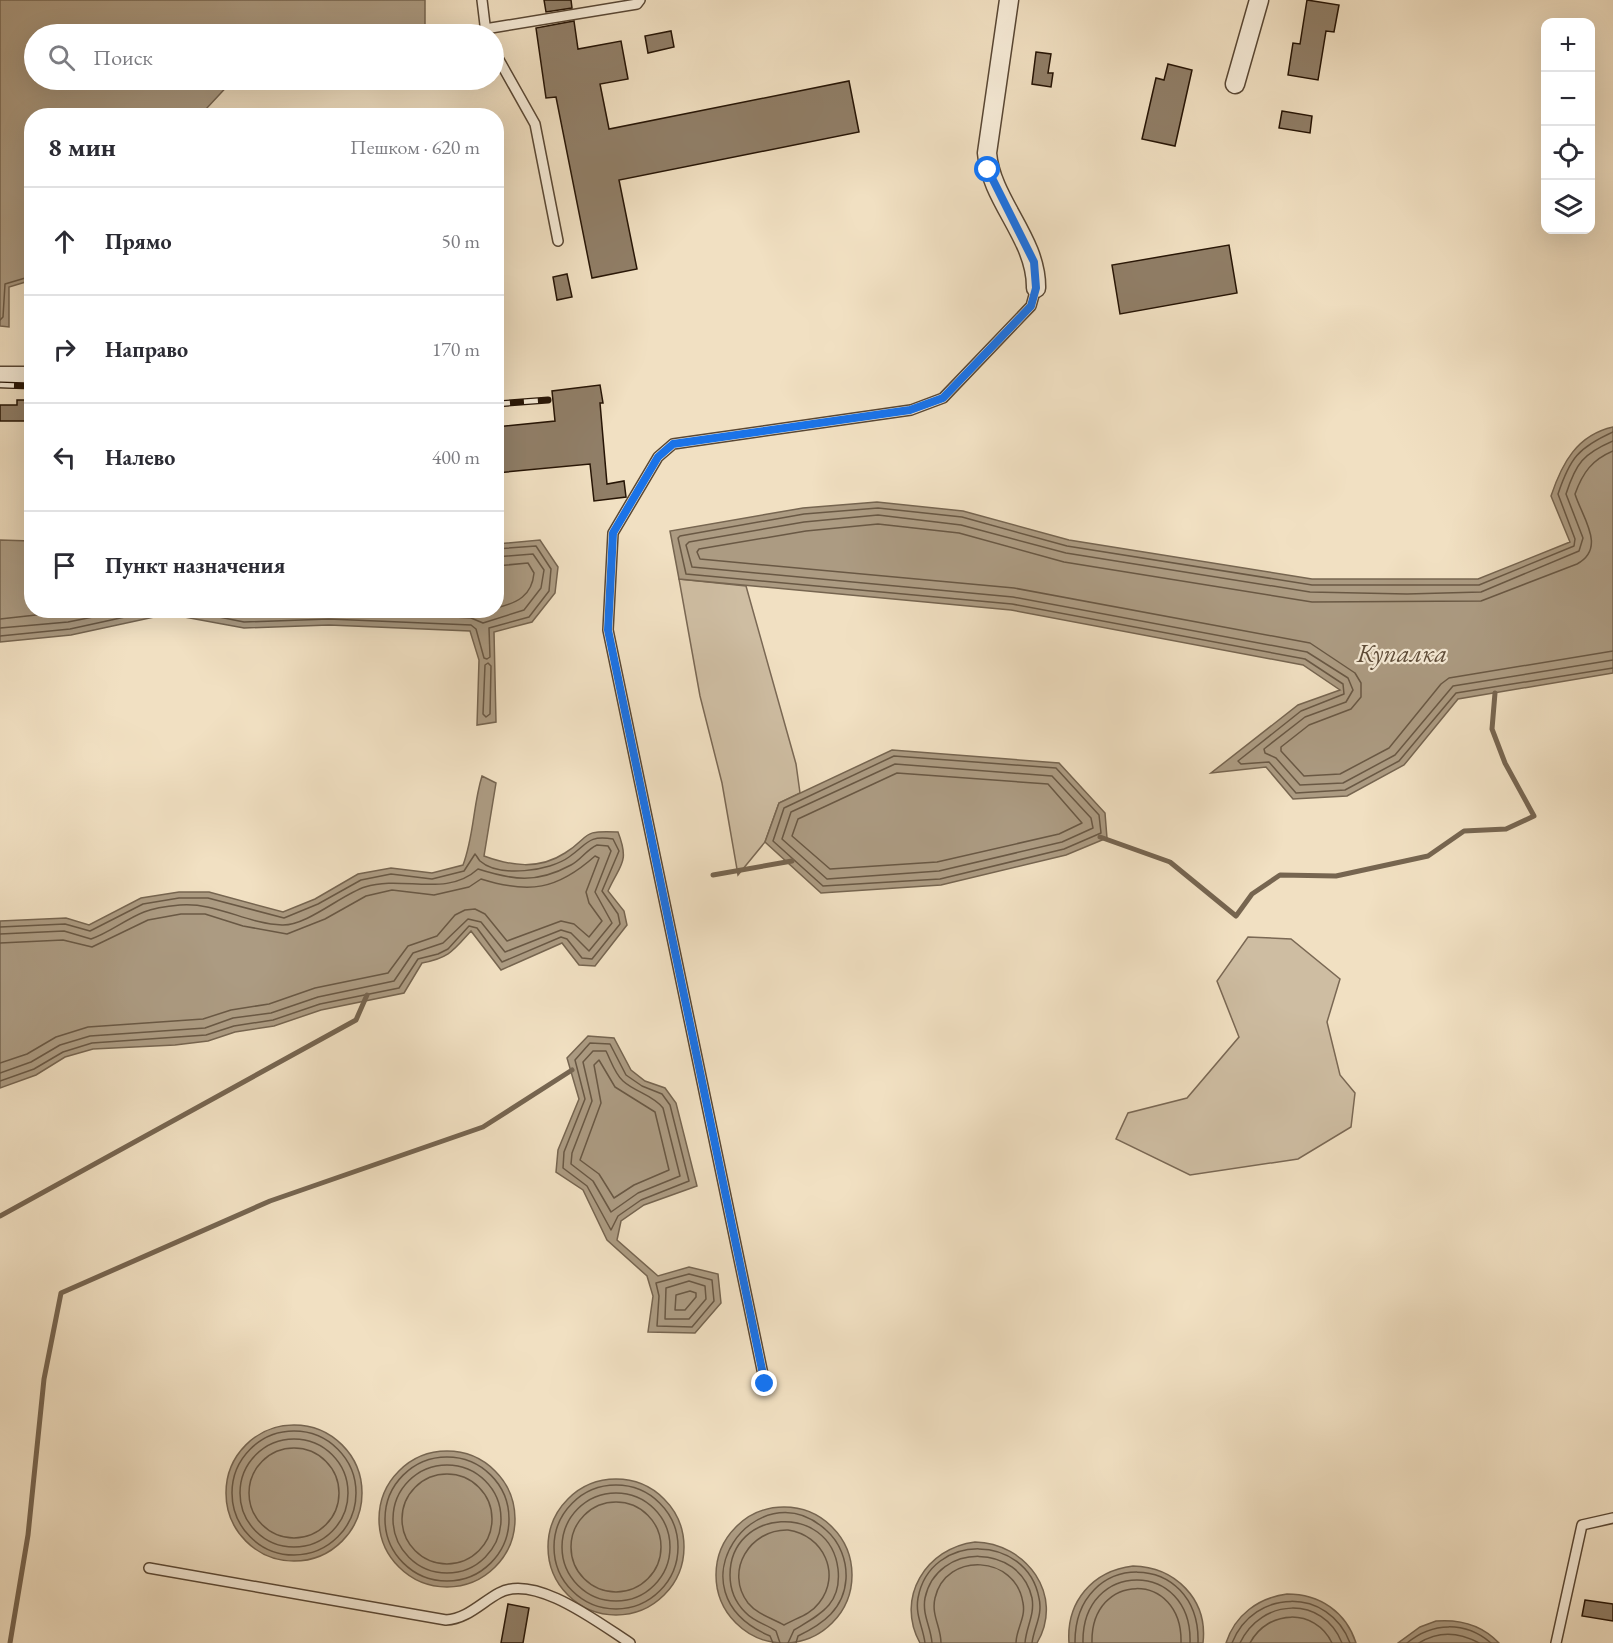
<!DOCTYPE html>
<html lang="ru">
<head>
<meta charset="utf-8">
<style>
	:root { --surface:#fff; --page:#f2f2f3; --text:#2b2b33; --muted:#7c7c81; --line:#e1e1e2 }
	body { margin:0; font-family:"EB Garamond",serif; background:var(--page); color:var(--text) }
	.controls { position:absolute; right:18px; top:18px; display:grid; overflow:hidden; border-radius:12px; box-shadow:0 6px 24px #0002 }
	.controls button { width:54px; height:54px; display:grid; place-items:center; padding:0; border:0; border-bottom:2px solid var(--line); background:var(--surface); color:var(--text); font:30px sans-serif }
	.stop { position:absolute; width:18px; height:18px; margin:-14px; border:4px solid #1a73e8; border-radius:50%; background:#fff }
	.stop.end { background:#1a73e8; border-color:#fff; box-shadow:0 2px 6px #0008 }
	.list { margin:0; padding:0; list-style:none }
	h2 { display:flex; justify-content:space-between; align-items:center; height:78px; margin:0; padding:0 24px; font-size:26px }
	h2 small { font-size:20px; font-weight:400; color:var(--muted) }
	.list li { display:grid; grid-template-columns:39px 1fr auto; gap:18px; align-items:center; box-sizing:border-box; height:108px; padding:0 24px; border-top:2px solid var(--line) }
	.list b { display:block; font-size:22px; white-space:nowrap }
	.list em { font-size:20px; font-style:normal; color:var(--muted) }
	.icon { flex:none; width:33px; height:33px; fill:none; stroke:currentColor; stroke-width:2; stroke-linecap:round; stroke-linejoin:round }
	.map { position:relative; flex:none; width:1613px; height:1643px; overflow:hidden }
	.search { position:absolute; background:var(--surface); box-shadow:0 6px 24px #0002; left:24px; top:24px; width:480px; height:66px; display:flex; align-items:center; gap:15px; box-sizing:border-box; padding:0 21px; border-radius:33px; color:var(--muted); font-size:22px }
	.panel { position:absolute; background:var(--surface); box-shadow:0 6px 24px #0002; left:24px; top:108px; width:480px; height:510px; border-radius:24px }
	.map>svg:first-child { display:block }
	.green { fill:#cebda2; stroke:#7a6854; stroke-width:1.5 }
	.water { fill:#ac9b82; stroke:#766550; stroke-width:1.5 }
	.lines { fill:none; stroke-linecap:round; stroke-linejoin:round }
	.shore { stroke:#695844; stroke-width:1.5 }
	.stream { stroke:#766550; stroke-width:5 }
	.building { fill:#907e67; stroke:#261405; stroke-width:1.5 }
	.lane-casing { stroke:#594734; stroke-width:12 }
	.street-casing { stroke:#594734; stroke-width:21 }
	.lane { stroke:#f6ebd7; stroke-width:9 }
	.street { stroke:#f6ebd7; stroke-width:18 }
	.rail-casing { stroke:#261405; stroke-width:7 }
	.rail { stroke:#f6ebd7; stroke-width:4.5; stroke-dasharray:14; stroke-linecap:butt }
	.route { stroke:#1a73e8; stroke-width:8 }
	.labels { text-anchor:middle; stroke-width:4.5; stroke-linejoin:round; paint-order:stroke }
	.water-label { font-size:26px; font-style:italic; fill:#5c4a37; stroke:#f6ebd7 }
</style>
</head>
<body>
<div class="map">
<svg width="1613" height="1643" viewBox="0 0 1613 1643">
	<rect width="100%" height="100%" fill="#f1e0c2"/>
	<filter id="stains"><feTurbulence type="fractalNoise" baseFrequency=".00333" numOctaves="4"/><feColorMatrix values="0 0 0 0 .2 0 0 0 0 .09 0 0 0 0 .02 0 0 0 .5 -.17"/></filter>
	<radialGradient id="worn" r=".72"><stop offset=".6" stop-color="#630" stop-opacity="0"/><stop offset="1" stop-color="#630" stop-opacity=".3"/></radialGradient>
	<path class="green" d="M 679,579 L 746,586 L 796,764 L 800,793 L 779,803 L 765,842 L 738,875 L 722,783 L 700,696 Z
		M 1248,937 L 1291,939 L 1340,979 L 1327,1022 L 1340,1075 L 1355,1093 L 1351,1127 L 1298,1159 L 1190,1175 L 1116,1139 L 1128,1113 L 1187,1098 L 1239,1037 L 1217,981 Z"/>
	<path class="water" d="M 0,0 L 425,0 L 425,34 L 34,34 L 34,80 L 233,80 L 206,109 L 210,115 L 32,116 L 31,284 L 29,281 L 9,287 L 9,327 L 0,326 Z
		M 1613,427 L 1613,673 L 1458,699 L 1404,765 L 1347,796 L 1293,799 L 1266,767 L 1211,773 L 1298,705 L 1340,690 L 1303,665 L 1011,610 L 679,579 L 670,531 L 803,508 L 877,502 L 963,511 L 1069,540 L 1312,579 L 1478,579 L 1570,542 L 1551,496 C 1562,463 1577,435 1613,427 Z
		M 0,540 L 31,541 L 32,610 L 496,610 L 497,544 L 540,540 L 558,567 L 555,593 L 532,622 L 494,632 L 496,722 L 477,725 L 479,660 L 470,631 L 329,625 L 244,628 L 168,614 L 71,635 L 0,642 Z
		M 892,750 L 1059,763 L 1105,813 L 1107,838 L 1066,855 L 941,885 L 821,893 L 765,842 L 779,803 Z
		M 482,776 L 496,783 L 484,856 C 511,866 539,870 565,853 C 592,836 579,830 618,832 C 630,863 620,864 608,891 L 624,911 L 627,925 L 595,966 L 579,965 L 562,943 L 501,970 L 471,931 C 453,951 449,958 422,963 L 404,993 L 321,1010 L 274,1026 L 235,1032 L 208,1041 L 175,1045 L 93,1049 L 65,1057 L 36,1075 L 0,1088 L 0,921 L 66,918 L 89,925 L 141,898 L 179,892 L 209,892 L 283,912 L 315,899 L 358,874 L 391,868 L 432,873 L 463,865 C 474,836 473,805 482,776 Z
		M 588,1036 L 614,1038 L 631,1070 L 645,1081 L 665,1088 L 676,1103 L 697,1186 L 644,1205 L 621,1221 L 617,1240 L 658,1276 L 689,1267 L 718,1274 L 721,1303 L 695,1333 L 648,1332 L 653,1296 L 647,1276 L 607,1240 L 583,1190 L 556,1172 L 558,1150 L 579,1099 L 567,1058 Z
		M226 1493a68 68 0 1 1 136 0a68 68 0 1 1-136 0Z
		M379 1519a68 68 0 1 1 136 0a68 68 0 1 1-136 0Z
		M548 1547a68 68 0 1 1 136 0a68 68 0 1 1-136 0Z
		M716 1575a68 68 0 1 1 136 0a68 68 0 1 1-136 0Z
		M 975,1542 C 1026,1543 1065,1595 1037,1643 L 920,1643 C 895,1598 926,1548 975,1542 Z
		M 1133,1566 C 1175,1567 1208,1599 1203,1643 L 1069,1643 C 1066,1602 1092,1571 1133,1566 Z
		M 1287,1594 C 1320,1594 1346,1612 1356,1643 L 1226,1643 C 1235,1615 1258,1598 1287,1594 Z
		M 1436,1621 C 1461,1619 1482,1625 1499,1643 L 1398,1643 L 1420,1627 Z"/>
	<g class="lines">
		<path class="shore" d="M 0,320 L 3,317 L 5,284 L 32,276
			M 1613,432 C 1578,448 1570,458 1558,494 L 1575,539 L 1574,546 L 1479,585 L 1312,585 L 1067,546 L 962,517 L 878,508 L 804,514 L 680,536 L 678,538 L 686,574 L 1012,604 L 1305,659 L 1343,684 L 1344,694 L 1301,711 L 1238,761 L 1241,764 L 1269,762 L 1296,793 L 1345,790 L 1399,761 L 1456,693 L 1613,668
			M 1613,441 C 1583,454 1576,463 1566,494 L 1583,538 L 1579,551 L 1481,592 L 1407,594 L 1310,592 L 1066,553 L 961,525 L 878,515 L 804,522 L 689,542 L 686,545 L 692,567 L 1013,597 L 1307,652 L 1348,678 L 1353,690 L 1346,702 L 1305,717 L 1264,749 L 1265,753 L 1276,758 L 1300,785 L 1343,783 L 1395,755 L 1453,686 L 1613,660
			M 1613,451 C 1592,460 1583,472 1575,494 C 1582,517 1607,548 1577,564 L 1481,601 L 1312,602 L 1064,562 L 959,533 L 878,524 L 806,531 L 699,549 L 697,552 L 700,559 L 1014,588 L 1310,643 L 1355,673 L 1361,683 L 1361,697 L 1351,709 L 1309,725 L 1281,747 L 1281,751 L 1304,776 L 1340,774 L 1389,748 L 1441,684 L 1449,678 L 1613,651
			M 496,566 L 528,563 L 534,573 C 532,596 517,603 496,608
			M 184,610 L 244,622 L 329,619 L 471,625 L 476,629 L 484,658 L 487,659 L 490,657 L 489,628 L 529,617 L 549,591 L 551,569 L 536,546 L 496,549
			M 226,610 L 245,614 L 329,611 L 403,614 L 471,618 L 483,623 L 524,610 L 541,588 L 544,570 L 533,554 L 496,557
			M 0,619 L 81,610
			M 0,628 L 68,622 L 128,610
			M 0,636 L 70,629 L 157,610
			M 488,663 L 491,666 L 490,714 L 486,717 L 483,714 L 485,665 Z
			M 894,756 L 1056,768 L 1099,815 L 1101,833 L 1064,849 L 940,879 L 823,886 L 773,841 L 784,808 Z
			M 895,764 L 1052,776 L 1091,818 L 1093,828 L 1062,842 L 939,871 L 827,879 L 782,839 L 791,812 Z
			M 897,773 L 1048,784 L 1082,823 L 1059,834 L 937,862 L 830,869 L 792,836 L 798,819 Z
			M 0,927 L 65,924 L 90,931 L 143,904 L 179,898 L 208,898 L 284,918 L 318,904 L 361,880 L 391,874 L 432,879 L 464,871 L 475,854 C 477,856 478,859 480,861 C 499,878 550,871 569,857 C 588,844 587,835 613,839 L 619,851 L 602,891 L 618,914 L 620,924 L 592,959 L 582,958 L 567,939 L 561,937 L 502,962 L 477,928 L 469,926 L 448,949 L 438,954 L 418,959 L 399,988 L 320,1004 L 273,1020 L 234,1026 L 206,1035 L 92,1043 L 63,1052 L 34,1069 L 0,1081
			M 0,934 L 64,931 L 91,939 C 109,933 126,919 144,912 C 154,908 169,906 180,905 C 216,902 247,924 282,925 C 307,926 342,894 365,887 C 403,875 446,898 478,869 C 513,880 536,884 571,865 C 581,860 586,850 597,845 L 608,846 L 611,851 L 595,892 L 612,923 L 589,951 L 571,933 L 561,930 L 505,952 L 481,922 L 468,919 L 443,943 L 413,953 L 394,981 L 318,997 L 271,1013 L 233,1018 L 205,1028 L 90,1036 L 60,1045 L 31,1062 L 0,1073
			M 0,943 L 63,940 L 92,947 L 148,920 L 181,914 L 205,914 L 243,926 L 287,934 L 325,919 L 366,896 L 392,890 L 434,895 L 469,887 L 481,879 C 529,894 557,890 595,856 L 599,858 L 586,892 L 589,903 L 602,921 L 589,937 L 574,924 L 561,921 L 507,941 L 485,914 L 475,909 L 465,910 L 455,915 L 437,936 L 408,946 L 388,973 L 315,988 L 269,1004 L 231,1010 L 203,1019 L 88,1027 L 56,1037 L 27,1054 L 0,1063
			M 590,1043 L 610,1044 L 626,1075 L 642,1086 L 662,1094 L 670,1105 L 689,1181 L 641,1200 L 618,1216 L 611,1230 L 587,1186 L 563,1168 L 564,1152 L 585,1099 L 575,1060 Z
			M 593,1051 L 606,1051 C 611,1061 615,1074 623,1081 C 635,1092 653,1095 663,1108 L 680,1176 L 638,1193 L 611,1212 L 593,1181 L 571,1164 L 572,1153 L 592,1101 L 583,1062 Z
			M 599,1060 L 615,1087 L 655,1112 L 669,1170 L 634,1185 L 614,1198 L 599,1174 L 580,1160 L 601,1103 L 594,1065 Z
			M 689,1274 L 712,1280 L 714,1301 L 692,1327 L 657,1326 L 659,1296 L 656,1283 Z
			M 689,1281 L 705,1286 L 706,1299 L 689,1319 L 665,1319 L 666,1288 Z
			M 690,1291 L 696,1293 L 696,1297 L 685,1310 L 675,1310 L 676,1295 Z
			M232 1493a62 62 0 1 1 124 0a62 62 0 1 1-124 0Z
			M240 1493a54 54 0 1 1 108 0a54 54 0 1 1-108 0Z
			M249 1493a45 45 0 1 1 90 0a45 45 0 1 1-90 0Z
			M385 1519a62 62 0 1 1 124 0a62 62 0 1 1-124 0Z
			M393 1519a54 54 0 1 1 108 0a54 54 0 1 1-108 0Z
			M402 1519a45 45 0 1 1 90 0a45 45 0 1 1-90 0Z
			M554 1547a62 62 0 1 1 124 0a62 62 0 1 1-124 0Z
			M562 1547a54 54 0 1 1 108 0a54 54 0 1 1-108 0Z
			M571 1547a45 45 0 1 1 90 0a45 45 0 1 1-90 0Z
			M 788,1530 C 823,1535 842,1574 819,1603 C 810,1615 796,1618 784,1625 C 772,1618 758,1615 748,1603 C 724,1571 750,1529 788,1530 Z
			M 773,1643 L 770,1636 C 666,1592 757,1467 826,1530 C 840,1542 847,1561 846,1579 C 844,1609 823,1624 798,1636 L 796,1643
			M 780,1643 L 776,1631 C 766,1624 754,1622 745,1612 C 735,1602 730,1589 730,1575 C 730,1508 830,1502 838,1569 C 842,1605 819,1615 794,1630 L 788,1643
			M 925,1643 C 923,1627 915,1615 918,1598 C 930,1532 1027,1533 1039,1598 C 1043,1615 1034,1627 1032,1643
			M 932,1643 C 931,1627 922,1615 925,1598 C 937,1542 1020,1543 1032,1598 C 1035,1615 1026,1627 1025,1643
			M 941,1643 C 941,1627 931,1615 935,1598 C 946,1551 1016,1555 1023,1603 C 1026,1618 1016,1629 1016,1643
			M 1075,1643 C 1074,1548 1201,1549 1198,1643
			M 1083,1643 C 1081,1559 1193,1559 1190,1643
			M 1092,1643 C 1090,1571 1183,1570 1181,1643
			M 1232,1643 C 1254,1588 1329,1587 1350,1643
			M 1240,1643 C 1261,1598 1323,1595 1342,1643
			M 1250,1643 C 1268,1609 1315,1608 1332,1643
			M 1407,1643 C 1432,1622 1465,1621 1491,1643
			M 1419,1643 C 1438,1631 1459,1632 1479,1643"/>
		<path class="stream" d="M 1100,837 L 1170,862 L 1236,916 L 1252,894 L 1280,875 L 1336,876 L 1428,856 L 1464,831 L 1506,829 L 1534,816 L 1505,763 L 1492,729 L 1495,693
			M 713,875 L 792,861
			M 0,1216 L 356,1020 L 367,995
			M 10,1643 L 28,1535 L 44,1379 L 61,1293 L 270,1201 L 483,1127 L 572,1070"/>
	</g>
	<path class="building" d="M 544,0 L 571,0 L 572,8 L 546,12 Z
		M 1307,0 L 1339,5 L 1334,32 L 1326,31 L 1318,80 L 1288,75 L 1293,43 L 1300,44 Z
		M 574,21 L 578,49 L 621,41 L 628,79 L 600,84 L 609,129 L 849,81 L 859,132 L 619,180 L 637,269 L 592,278 L 556,97 L 546,98 L 536,28 Z
		M 671,31 L 674,47 L 648,53 L 645,36 Z
		M 1036,52 L 1051,54 L 1048,73 L 1053,73 L 1051,87 L 1032,84 Z
		M 1168,64 L 1192,70 L 1175,146 L 1142,139 L 1156,78 L 1164,80 Z
		M 1282,111 L 1312,116 L 1310,133 L 1279,128 Z
		M 1229,245 L 1237,293 L 1120,314 L 1112,265 Z
		M 567,274 L 572,297 L 557,300 L 553,277 Z
		M 600,385 L 603,403 L 600,403 L 607,484 L 624,481 L 626,497 L 594,501 L 590,464 L 496,473 L 496,427 L 555,421 L 552,391 Z
		M 17,400 L 32,400 L 30,421 L 0,421 L 0,405 L 17,405 Z
		M 1585,1600 L 1613,1604 L 1613,1621 L 1582,1616 Z
		M 508,1604 L 529,1608 L 523,1643 L 501,1643 Z"/>
	<g class="lines">
		<defs>
			<path id="lane" d="M 482,0 L 486,33
				M 485,29 L 637,4 L 640,0
				M 494,51 L 535,124 L 558,241
				M 765,1384 L 608,630 L 613,533 L 658,457 L 673,444 L 911,410 L 943,398 L 1031,306 L 1036,288
				M 149,1568 L 446,1620 C 467,1619 482,1602 499,1593 C 535,1573 600,1624 630,1643
				M 1556,1643 L 1582,1525 L 1613,1518"/>
			<path id="street" d="M 1009,0 L 987,153 C 991,201 1037,239 1036,288
				M 1235,84 L 1259,0
				M 0,376 L 32,376"/>
		</defs>
		<use href="#lane" class="lane-casing"/>
		<use href="#street" class="street-casing"/>
		<use href="#lane" class="lane"/>
		<use href="#street" class="street"/>
		<defs>
			<path id="rail" d="M 0,385 L 32,386
				M 496,404 L 548,400"/>
		</defs>
		<use href="#rail" class="rail-casing"/>
		<use href="#rail" class="rail"/>
	</g>
	<g class="lines">
		<path class="route" d="M 765,1384 L 608,630 L 613,533 L 658,457 L 673,444 L 910,410 L 943,398 L 1031,306 L 1036,288 L 1034,262 L 988,170"/>
	</g>
	<g class="labels">
		<g class="water-label">
			<text x="1402" y="662">Купалка</text>
		</g>
	</g>
	<rect width="100%" height="100%" filter="url(#stains)"/>
	<rect width="100%" height="100%" fill="url(#worn)"/>
</svg>
<div class="controls">
<button>+</button>
<button>−</button>
<button><svg class="icon" aria-label="locate" viewBox="0 0 24 24"><circle cx="12" cy="12" r="6"/><path d="M12 2v4M12 18v4M2 12h4M18 12h4"/></svg></button>
<button><svg class="icon" aria-label="layers" viewBox="0 0 24 24"><path d="M12 4l9 5-9 5-9-5zM3 14l9 5 9-5"/></svg></button>
</div>
<div class="stop" style="left:988px;top:170px"></div>
<div class="stop end" style="left:765px;top:1384px"></div>
<div class="search"><svg class="icon" aria-label="search" viewBox="0 0 24 24"><circle cx="10" cy="10" r="6"/><path d="M15 15l6 6"/></svg>Поиск</div>
<section class="panel">
<h2>8 мин<small>Пешком · 620 m</small></h2>
<ul class="list">
<li><svg class="icon" aria-label="ahead" viewBox="0 0 24 24"><path d="M12 20V5M6 11l6-6 6 6"/></svg><div><b>Прямо</b></div><em>50 m</em></li>
<li><svg class="icon" aria-label="right" viewBox="0 0 24 24"><path d="M7 20v-9h11M14 6l5 5-5 5"/></svg><div><b>Направо</b></div><em>170 m</em></li>
<li><svg class="icon" aria-label="left" viewBox="0 0 24 24"><path d="M17 20v-9H6M10 6l-5 5 5 5"/></svg><div><b>Налево</b></div><em>400 m</em></li>
<li><svg class="icon" aria-label="arrive" viewBox="0 0 24 24"><path d="M6 21V4h12l-3 4 3 4H6"/></svg><div><b>Пункт назначения</b></div></li>
</ul>
</section>
</div>
</body>
</html>
